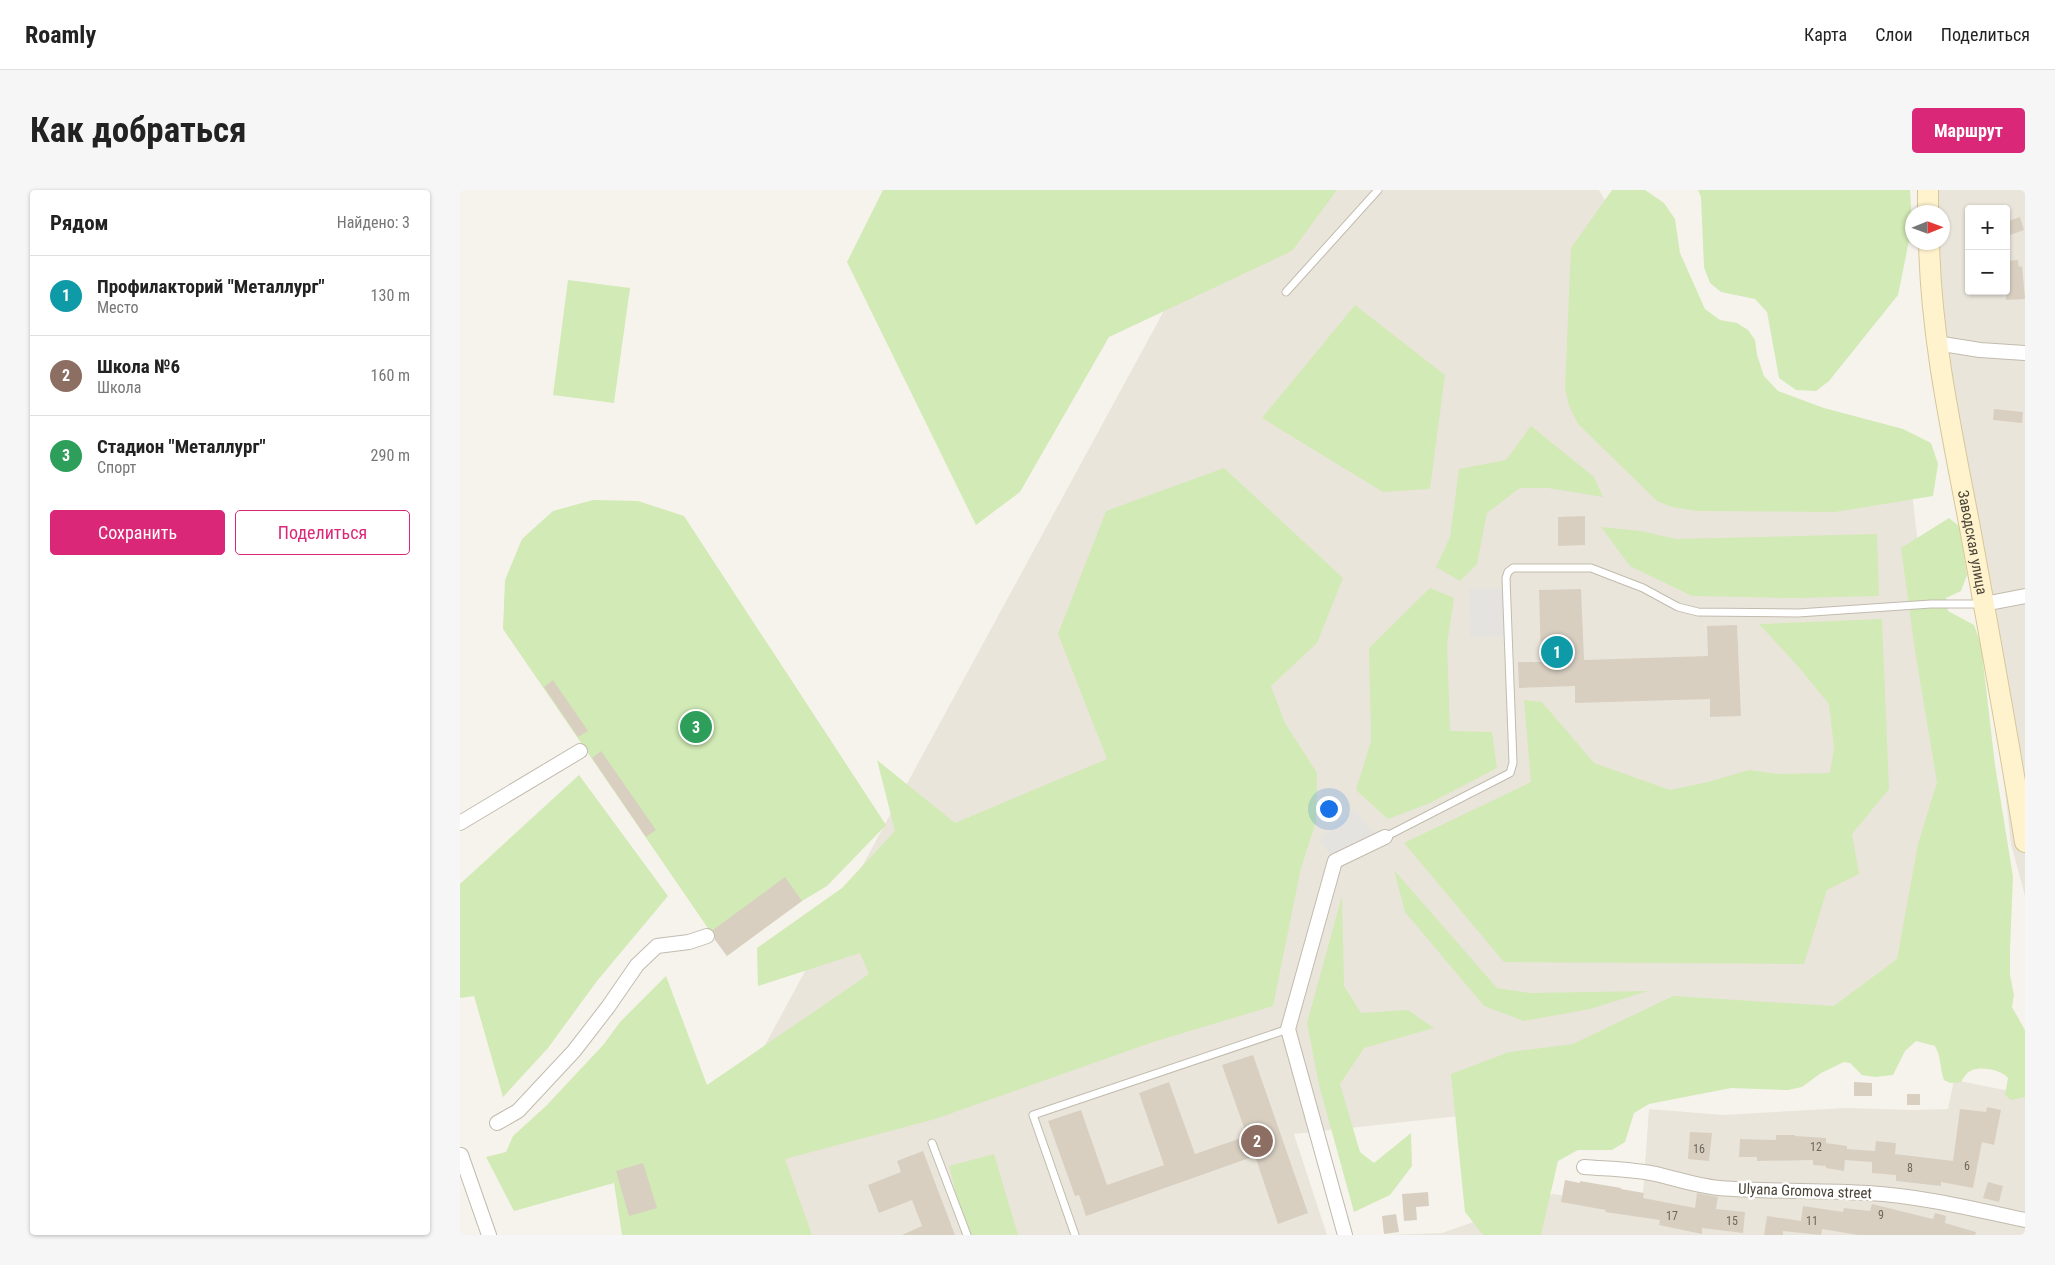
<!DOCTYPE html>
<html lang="ru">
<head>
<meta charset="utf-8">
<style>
	:root { --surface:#fff; --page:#f6f6f6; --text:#222; --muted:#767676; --line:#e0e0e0; --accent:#db2777 }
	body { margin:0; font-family:"Roboto Condensed",sans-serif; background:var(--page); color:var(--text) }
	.controls { position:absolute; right:15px; top:15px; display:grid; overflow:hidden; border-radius:5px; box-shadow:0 1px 4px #0004 }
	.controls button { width:45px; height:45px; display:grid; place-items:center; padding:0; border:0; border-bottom:1px solid var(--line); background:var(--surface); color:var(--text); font:25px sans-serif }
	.compass { position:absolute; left:1445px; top:15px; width:45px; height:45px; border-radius:50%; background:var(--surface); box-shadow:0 1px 4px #0004; rotate:89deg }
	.you { position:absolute; left:868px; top:618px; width:18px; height:18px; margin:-12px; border:4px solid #fff; border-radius:50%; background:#1a73e8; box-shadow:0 0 0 8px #1a73e833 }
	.badge { display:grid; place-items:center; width:32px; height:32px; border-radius:50%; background:var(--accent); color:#fff; font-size:16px; font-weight:700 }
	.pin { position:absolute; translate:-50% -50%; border:2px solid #fff; box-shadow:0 1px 5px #0006 }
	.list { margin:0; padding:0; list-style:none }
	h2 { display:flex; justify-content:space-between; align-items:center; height:65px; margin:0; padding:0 20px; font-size:21px }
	h2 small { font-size:16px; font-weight:400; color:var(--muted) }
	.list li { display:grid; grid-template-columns:32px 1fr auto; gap:15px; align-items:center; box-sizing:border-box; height:80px; padding:0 20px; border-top:1px solid var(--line) }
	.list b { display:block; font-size:19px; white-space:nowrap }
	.list p { margin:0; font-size:16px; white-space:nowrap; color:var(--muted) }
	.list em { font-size:16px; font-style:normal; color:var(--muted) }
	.actions { display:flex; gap:10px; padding:15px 20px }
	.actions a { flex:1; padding:11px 0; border:1px solid var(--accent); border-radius:5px; text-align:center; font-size:18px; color:var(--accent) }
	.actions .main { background:var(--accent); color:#fff }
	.map { position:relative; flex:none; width:1565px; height:1045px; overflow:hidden; border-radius:5px }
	header { display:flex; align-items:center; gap:30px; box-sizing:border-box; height:70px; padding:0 25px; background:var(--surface); border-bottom:1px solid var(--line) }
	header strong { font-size:24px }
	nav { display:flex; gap:28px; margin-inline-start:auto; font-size:18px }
	.intro { display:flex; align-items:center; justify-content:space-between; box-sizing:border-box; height:120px; padding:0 30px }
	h1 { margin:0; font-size:35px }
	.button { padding:12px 22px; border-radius:5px; background:var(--accent); color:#fff; font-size:18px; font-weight:700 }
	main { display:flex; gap:30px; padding:0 30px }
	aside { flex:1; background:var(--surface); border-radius:5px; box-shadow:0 1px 4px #0004 }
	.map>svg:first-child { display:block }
	.residential { fill:#eae5da; fill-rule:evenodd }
	.green { fill:#d2eab5 }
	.parking { fill:#e5e3e0 }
	.building { fill:#d8cfc1 }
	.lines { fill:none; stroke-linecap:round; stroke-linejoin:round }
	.lane-casing { stroke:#c2bbae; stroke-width:9 }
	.street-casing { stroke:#c2bbae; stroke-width:16 }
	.secondary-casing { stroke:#d6c79b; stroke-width:22 }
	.lane { stroke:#fff; stroke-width:7 }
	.street { stroke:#fff; stroke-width:14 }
	.secondary { stroke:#fff3cd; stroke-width:20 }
	.labels { text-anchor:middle; stroke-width:5; stroke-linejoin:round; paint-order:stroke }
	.number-label { font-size:12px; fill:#6e675b }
	.street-label { font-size:15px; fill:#4b4439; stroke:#fff }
</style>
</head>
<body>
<header>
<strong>Roamly</strong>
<nav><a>Карта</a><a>Слои</a><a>Поделиться</a></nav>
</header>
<div class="intro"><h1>Как добраться</h1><a class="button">Маршрут</a></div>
<main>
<aside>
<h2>Рядом<small>Найдено: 3</small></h2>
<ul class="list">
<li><span class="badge" style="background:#0f9aa8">1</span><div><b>Профилакторий &quot;Металлург&quot;</b><p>Место</p></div><em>130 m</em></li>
<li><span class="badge" style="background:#8d6e63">2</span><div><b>Школа №6</b><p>Школа</p></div><em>160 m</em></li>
<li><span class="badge" style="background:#2e9e5b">3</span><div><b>Стадион &quot;Металлург&quot;</b><p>Спорт</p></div><em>290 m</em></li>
</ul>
<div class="actions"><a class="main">Сохранить</a><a>Поделиться</a></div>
</aside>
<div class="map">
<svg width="1565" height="1045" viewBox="0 0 1565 1045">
	<rect width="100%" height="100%" fill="#f6f3ec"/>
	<path class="residential" d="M 862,0 L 1139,0 L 1279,236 L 1452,303 L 1488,608 L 1445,844 L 1238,900 L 834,944 L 867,1045 L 322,1045 L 274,912 L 731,71 Z
		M 1468,0 L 1565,0 L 1565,706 L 1551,654 L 1524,414 L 1469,53 L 1482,52 L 1482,22 L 1468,22 ZM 1509,19 L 1546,19 L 1546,101 L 1509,101 Z
		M 1494,890 L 1565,904 L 1565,1045 L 925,1045 L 982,1043 L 1093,1004 L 1182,1017 L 1189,919 L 1263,925 L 1386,918 L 1454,920 L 1488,919 Z"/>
	<path class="green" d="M 423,0 L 877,0 L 832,61 L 649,147 L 560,302 L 516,335 L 387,72 Z
		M 1152,0 L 1185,0 L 1204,13 L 1215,29 L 1220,63 L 1245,119 L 1260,130 L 1277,133 L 1288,140 L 1295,150 L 1297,165 L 1304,186 L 1318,201 L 1364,218 L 1443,239 L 1471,253 L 1478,274 L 1473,306 L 1375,322 L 1237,321 L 1212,317 L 1197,311 L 1118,234 L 1109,216 L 1105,198 L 1111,58 Z
		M 1238,0 L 1450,0 L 1452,36 L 1438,105 L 1369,191 L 1356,201 L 1336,200 L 1319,188 L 1307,122 L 1295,109 L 1261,102 L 1250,93 L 1244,77 L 1241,7 Z
		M 108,90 L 170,98 L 154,213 L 93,205 Z
		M 895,115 L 985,185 L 970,299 L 923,302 L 802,228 Z
		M 1071,236 L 1134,287 L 1143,307 L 1088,298 L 1060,298 L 1027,323 L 1017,374 L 1000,391 L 976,377 L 990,347 L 999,279 L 1046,270 Z
		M 764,278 L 883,388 L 857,453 L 811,496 L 825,533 L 857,583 L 856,632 L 841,678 L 813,816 L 693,852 L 475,929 L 325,969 L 352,1045 L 162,1045 L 154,993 L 54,1021 L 26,967 L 46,962 L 53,946 L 86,916 L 144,854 L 160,832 L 206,786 L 247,895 L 409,784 L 400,763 L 298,796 L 297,758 L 382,698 L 435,641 L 417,570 L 495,633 L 647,569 L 598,444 L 646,321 Z
		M 133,310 L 178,311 L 224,326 L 426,635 L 367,696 L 342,711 L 267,766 L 43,439 L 45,390 L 62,349 L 93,321 Z
		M 1489,328 L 1499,336 L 1507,385 L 1501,401 L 1486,408 L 1488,421 L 1514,435 L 1521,455 L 1535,575 L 1553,687 L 1550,759 L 1550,785 L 1554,805 L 1552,817 L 1565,840 L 1565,907 L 1551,910 L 1545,905 L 1548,888 C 1542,880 1522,876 1512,880 C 1507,882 1504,887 1501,892 L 1490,893 L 1484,890 C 1480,879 1481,866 1475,856 L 1456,851 L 1445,861 L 1433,885 L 1415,887 L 1402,885 L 1390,873 L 1384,872 L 1361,883 L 1342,897 L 1328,900 L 1271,898 L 1189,914 L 1174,923 L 1165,952 L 1152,960 L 1118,960 L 1098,971 L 1081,1045 L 1023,1045 L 1005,1022 L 991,884 L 1049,862 L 1113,854 L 1213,806 L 1374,816 L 1437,769 L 1458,654 L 1477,592 L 1455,461 L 1441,358 Z
		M 1141,337 L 1181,341 L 1216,349 L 1417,344 L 1419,406 L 1335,408 L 1232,406 L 1170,376 Z
		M 970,398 L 994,408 L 987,454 L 990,541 L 1032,542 L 1037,578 L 970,613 L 928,629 L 896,600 L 911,551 L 909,458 Z
		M 1422,429 L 1429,599 L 1392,644 L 1399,684 L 1367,700 L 1344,774 L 1044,772 L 944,653 L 1071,592 L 1064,510 L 1082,512 L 1134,573 L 1210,600 L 1248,592 L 1289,580 L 1318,584 L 1370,583 L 1374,558 L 1369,514 L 1336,474 L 1299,434 Z
		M 119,585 L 208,706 L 137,791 L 88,858 L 43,907 L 14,806 L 0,808 L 0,694 Z
		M 934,680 L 1037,798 L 1070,803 L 1188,801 L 1130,819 L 1064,831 L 1024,816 L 945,722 Z
		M 882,706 L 884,796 L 901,823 L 948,820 L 974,838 L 904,858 L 880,894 L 900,962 L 914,973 L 951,943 L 952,976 L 930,1005 L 894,1022 L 859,895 L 847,833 Z
		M 534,964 L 558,1045 L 507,1045 L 489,976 Z"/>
	<path class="parking" d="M 1046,398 L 1048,446 L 1010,447 L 1009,399 Z
		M 894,620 L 920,649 L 875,671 L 860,651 L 872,638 Z"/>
	<path class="building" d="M 1560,27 L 1564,40 L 1550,45 L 1546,32 Z
		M 1558,70 L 1559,77 L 1562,76 L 1565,109 L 1546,110 L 1546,71 Z
		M 1534,219 L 1563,222 L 1562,233 L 1533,230 Z
		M 1125,326 L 1125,355 L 1098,356 L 1098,327 Z
		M 1121,399 L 1124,470 L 1248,466 L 1247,436 L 1277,435 L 1281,526 L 1250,527 L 1250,509 L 1115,513 L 1115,496 L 1059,498 L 1058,472 L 1081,472 L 1079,400 Z
		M 93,490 L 128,541 L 118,547 L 84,497 Z
		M 141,561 L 196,640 L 186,647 L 132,568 Z
		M 325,687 L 342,711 L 267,766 L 255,750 L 255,744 L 253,740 Z
		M 793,865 L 848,1023 L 818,1034 L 795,966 L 626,1026 L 619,1005 L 615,1006 L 588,931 L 621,920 L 647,995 L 704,975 L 679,903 L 709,892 L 735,964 L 787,946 L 762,875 Z
		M 1394,892 L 1412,893 L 1412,906 L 1394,906 Z
		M 1447,904 L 1460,904 L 1460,915 L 1447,915 Z
		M 1527,917 L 1541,920 L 1534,955 L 1522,952 L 1513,998 L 1481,992 L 1481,996 L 1436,991 L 1436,985 L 1412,983 L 1412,972 L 1385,970 L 1384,981 L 1366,978 L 1366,976 L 1353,975 L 1353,970 L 1297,971 L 1297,967 L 1279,967 L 1280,949 L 1316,950 L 1316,945 L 1335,945 L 1335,946 L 1366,948 L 1366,953 L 1387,956 L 1387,959 L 1415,961 L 1416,951 L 1436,953 L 1435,964 L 1493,971 L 1500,919 L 1526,922 Z
		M 1230,942 L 1252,943 L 1249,971 L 1228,969 Z
		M 463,961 L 495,1045 L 442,1045 L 462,1036 L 452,1010 L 419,1023 L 408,995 L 441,982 L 437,971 Z
		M 183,973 L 197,1018 L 169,1026 L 156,981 Z
		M 1105,990 L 1120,993 L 1120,991 L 1161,998 L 1161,999 L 1184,1003 L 1183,1008 L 1235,1018 L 1237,1003 L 1258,1007 L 1256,1019 L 1285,1022 L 1283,1043 L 1242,1038 L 1242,1044 L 1199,1035 L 1200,1030 L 1145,1022 L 1146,1020 L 1101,1012 Z
		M 1528,992 L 1543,996 L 1539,1012 L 1523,1008 Z
		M 968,1002 L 969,1016 L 956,1017 L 957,1030 L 944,1031 L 942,1004 Z
		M 1412,1014 L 1473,1029 L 1475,1023 L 1486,1026 L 1485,1033 L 1516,1042 L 1515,1045 L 1398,1045 L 1362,1039 L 1361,1045 L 1323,1041 L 1323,1045 L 1304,1045 L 1307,1026 L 1341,1031 L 1343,1016 L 1383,1022 L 1384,1018 L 1410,1021 Z
		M 936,1024 L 939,1042 L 924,1044 L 922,1026 Z"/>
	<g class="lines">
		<defs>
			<path id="lane" d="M 826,102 L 918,0
				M 925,647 L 1050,583 L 1053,573 L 1046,388 L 1048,382 L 1053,378 L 1131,378 L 1183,398 L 1218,417 L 1238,422 L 1338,423 L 1471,414 L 1521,414
				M 472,953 L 507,1045
				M 615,1045 L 573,925 L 828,839"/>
			<path id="street" d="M 1476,153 L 1520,160 L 1565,163
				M 1524,414 L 1565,406
				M 0,633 L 120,561
				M 37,933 L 58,921 L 114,861 L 148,817 L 177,775 L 197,756 L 229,752 L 247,746
				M 1,965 L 29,1045
				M 1124,977 C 1149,979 1176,979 1200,985 C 1220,990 1239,996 1259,998 C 1309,1002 1358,1000 1408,1003 C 1461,1006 1513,1019 1565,1030
				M 885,1045 L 828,839 L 875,671 L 925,647"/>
			<g id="secondary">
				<path d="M 1468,0 L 1468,22"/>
				<path id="s1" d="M 1469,52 C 1471,149 1492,243 1510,338 C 1529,442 1548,547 1565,652"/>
			</g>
		</defs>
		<use href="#lane" class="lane-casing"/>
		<use href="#street" class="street-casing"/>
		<use href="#secondary" class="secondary-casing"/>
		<use href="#lane" class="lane"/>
		<use href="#street" class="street"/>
		<use href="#secondary" class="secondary"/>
	</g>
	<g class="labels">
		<g class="number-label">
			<text x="1356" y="961">12</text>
			<text x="1239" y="963">16</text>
			<text x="1507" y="980">6</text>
			<text x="1450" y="982">8</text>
			<text x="1421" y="1029">9</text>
			<text x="1212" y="1030">17</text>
			<text x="1272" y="1035">15</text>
			<text x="1352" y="1035">11</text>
		</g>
		<g class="street-label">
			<text dy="5" stroke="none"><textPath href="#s1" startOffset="304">Заводская улица</textPath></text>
			<text transform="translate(1345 1001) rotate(2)" y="5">Ulyana Gromova street</text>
		</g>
	</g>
</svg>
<div class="controls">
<button>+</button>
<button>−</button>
</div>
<svg class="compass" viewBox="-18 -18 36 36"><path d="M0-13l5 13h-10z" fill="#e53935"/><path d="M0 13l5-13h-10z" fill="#767676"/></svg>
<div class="you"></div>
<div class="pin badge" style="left:1097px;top:462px;background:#0f9aa8">1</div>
<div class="pin badge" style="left:797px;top:951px;background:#8d6e63">2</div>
<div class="pin badge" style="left:236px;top:537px;background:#2e9e5b">3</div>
</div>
</main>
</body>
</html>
